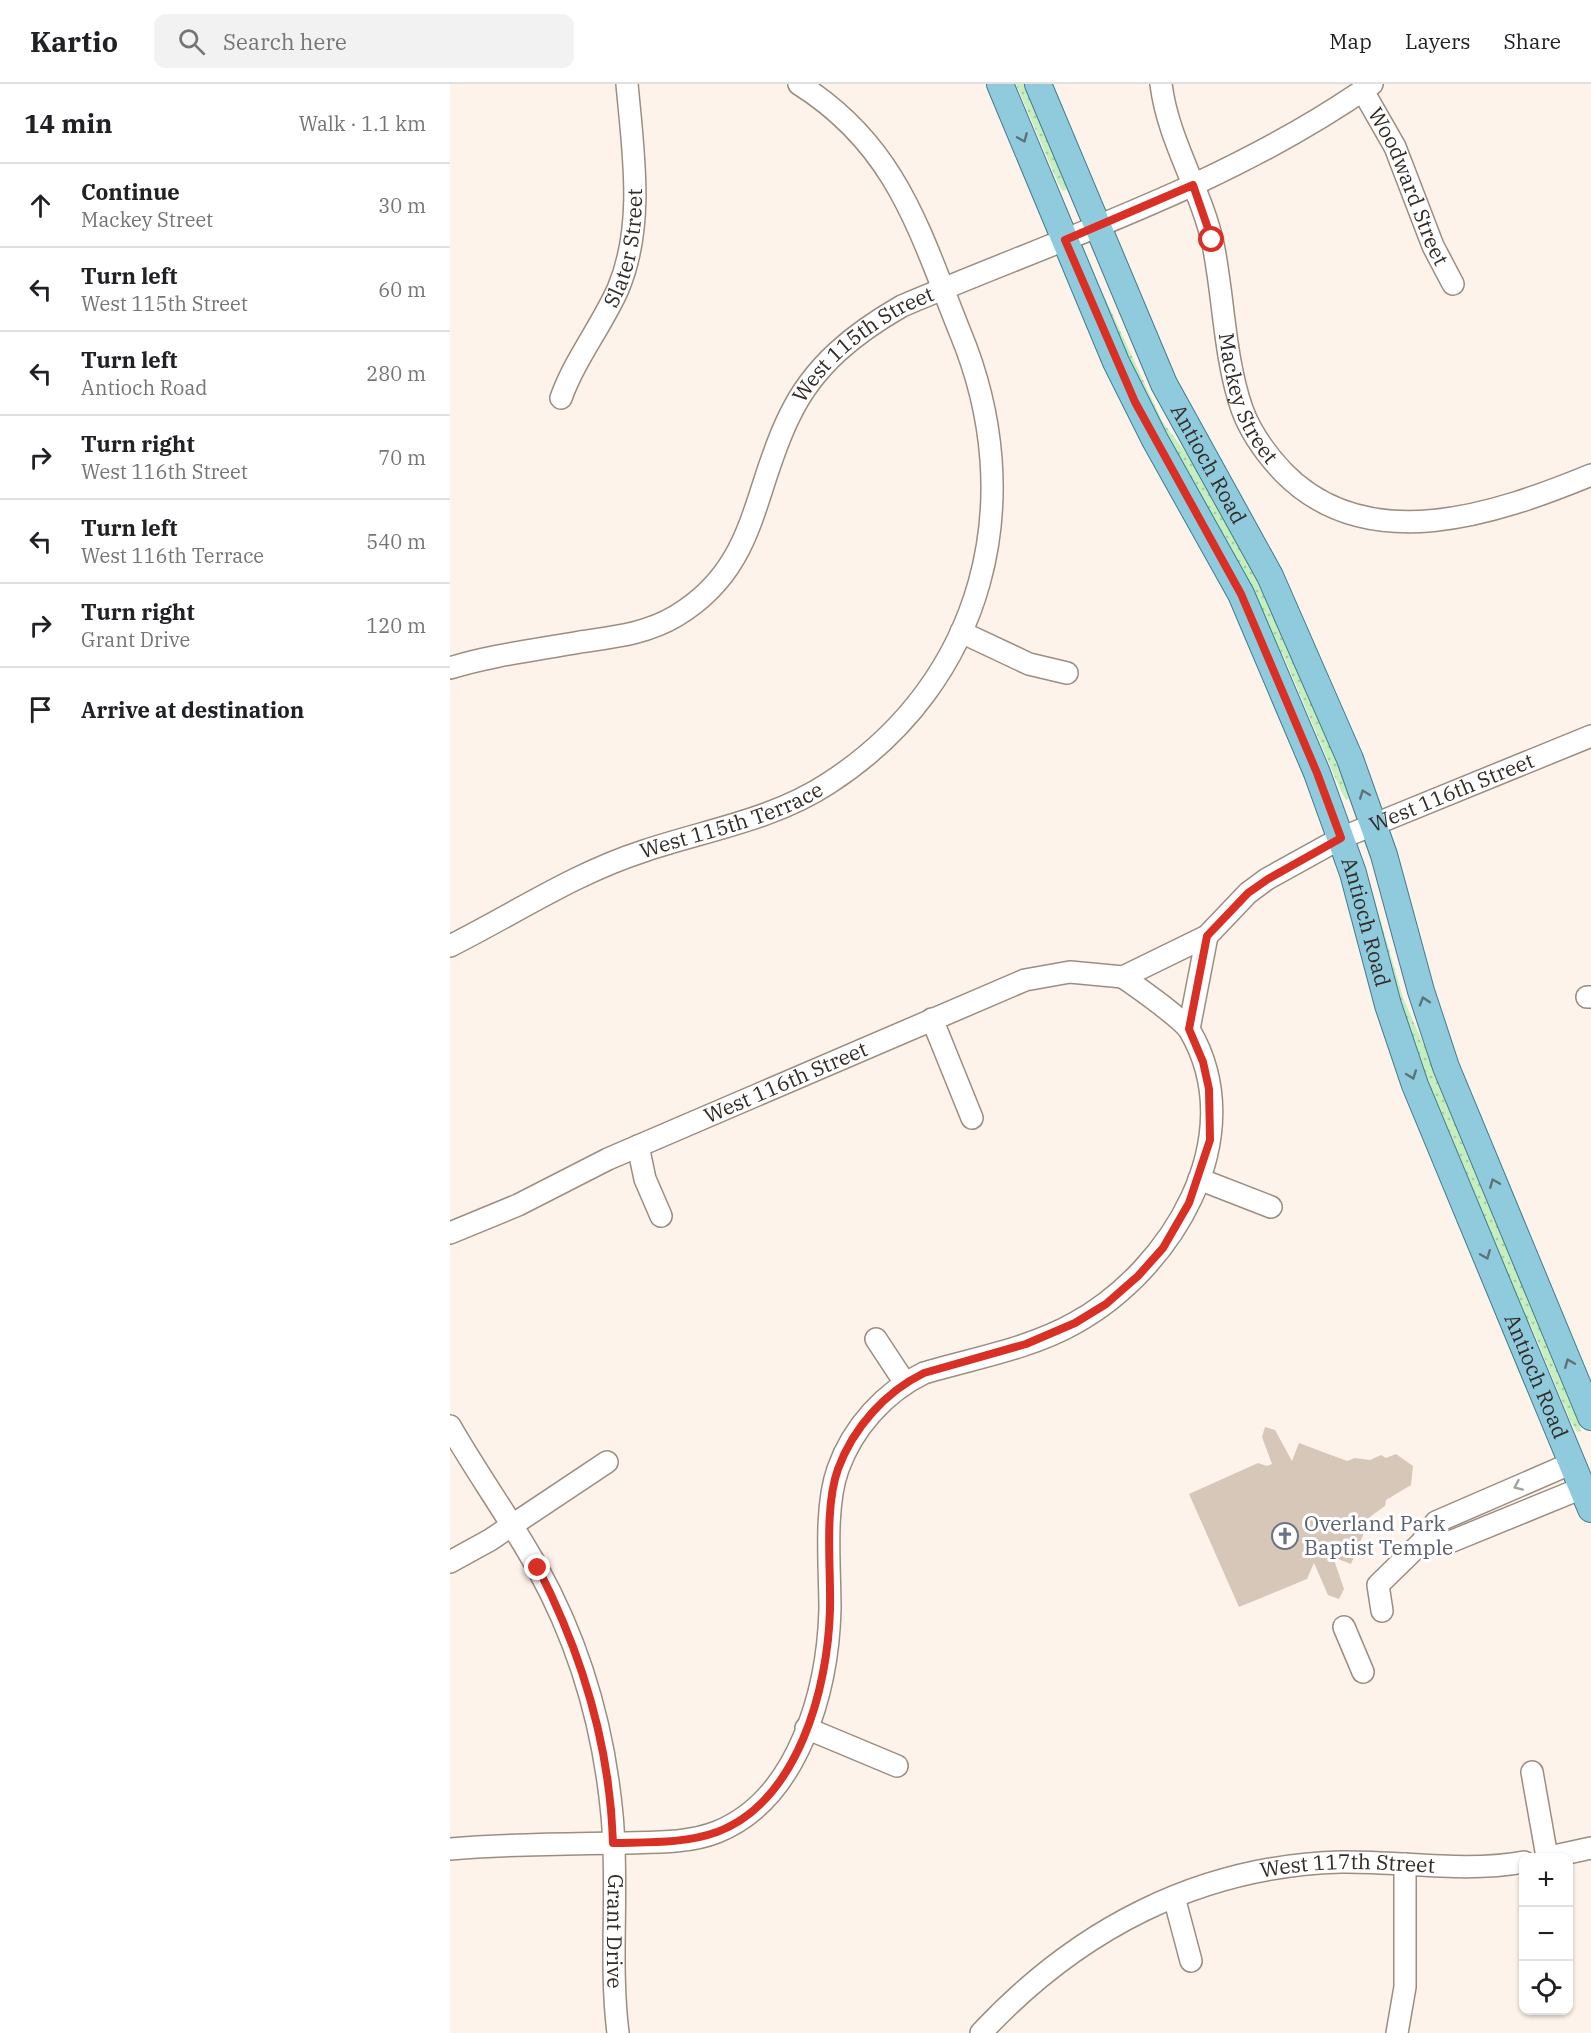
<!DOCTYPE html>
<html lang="en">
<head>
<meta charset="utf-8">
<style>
	:root { --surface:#fff; --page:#f2f2f2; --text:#202124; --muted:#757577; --line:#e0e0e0 }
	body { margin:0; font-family:"IBM Plex Serif",serif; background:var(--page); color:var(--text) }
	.controls { position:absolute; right:18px; bottom:18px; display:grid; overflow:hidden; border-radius:12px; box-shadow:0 2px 4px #0004 }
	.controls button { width:54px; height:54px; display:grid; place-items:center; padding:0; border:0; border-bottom:2px solid var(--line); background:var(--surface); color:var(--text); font:30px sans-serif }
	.stop { position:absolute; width:18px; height:18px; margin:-14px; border:4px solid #d93025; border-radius:50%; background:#fff }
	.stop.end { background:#d93025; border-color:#fff; box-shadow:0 2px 6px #0008 }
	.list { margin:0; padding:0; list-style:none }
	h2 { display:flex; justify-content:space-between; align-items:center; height:78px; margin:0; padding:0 24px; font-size:26px }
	h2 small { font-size:20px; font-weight:400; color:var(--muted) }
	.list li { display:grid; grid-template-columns:39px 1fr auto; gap:18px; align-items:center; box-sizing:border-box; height:84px; padding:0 24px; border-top:2px solid var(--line) }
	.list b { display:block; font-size:22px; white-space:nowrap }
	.list p { margin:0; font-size:20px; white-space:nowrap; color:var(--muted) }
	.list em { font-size:20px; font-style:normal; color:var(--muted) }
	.icon { flex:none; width:33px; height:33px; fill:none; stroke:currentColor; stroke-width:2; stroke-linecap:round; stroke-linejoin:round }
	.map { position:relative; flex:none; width:1141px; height:1949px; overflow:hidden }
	header { display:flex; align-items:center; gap:36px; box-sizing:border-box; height:84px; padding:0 30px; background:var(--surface); border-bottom:2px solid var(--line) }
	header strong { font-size:28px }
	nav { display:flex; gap:33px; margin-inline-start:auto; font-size:21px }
	.search { width:420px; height:54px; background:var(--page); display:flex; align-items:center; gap:15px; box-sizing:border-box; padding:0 21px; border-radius:12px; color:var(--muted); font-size:22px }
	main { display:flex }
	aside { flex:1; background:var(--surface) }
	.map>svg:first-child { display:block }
	.grass { fill:url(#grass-dots) }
	.building { fill:#d7c7b8 }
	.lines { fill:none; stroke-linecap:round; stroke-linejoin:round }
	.minor-casing { stroke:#9c8d80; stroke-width:24 }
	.major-casing { stroke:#3f7c8e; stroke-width:28 }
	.minor { stroke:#fff; stroke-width:21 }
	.major { stroke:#90cadd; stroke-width:26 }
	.oneway { stroke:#5c7378 }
	.oneway2 { stroke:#a3a09d }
	.route { stroke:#d93025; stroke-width:8 }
	.labels { text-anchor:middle; stroke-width:6; stroke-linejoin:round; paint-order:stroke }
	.street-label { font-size:21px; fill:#322b26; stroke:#fff }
	.worship-label { font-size:21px; fill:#5b616d; stroke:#fff; text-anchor:start }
</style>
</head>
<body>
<header>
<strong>Kartio</strong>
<div class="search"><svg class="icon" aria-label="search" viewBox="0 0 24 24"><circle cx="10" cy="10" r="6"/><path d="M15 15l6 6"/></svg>Search here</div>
<nav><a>Map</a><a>Layers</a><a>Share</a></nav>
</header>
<main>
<aside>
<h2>14 min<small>Walk · 1.1 km</small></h2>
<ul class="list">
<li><svg class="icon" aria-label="ahead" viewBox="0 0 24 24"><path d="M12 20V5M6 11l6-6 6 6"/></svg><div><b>Continue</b><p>Mackey Street</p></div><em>30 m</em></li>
<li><svg class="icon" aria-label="left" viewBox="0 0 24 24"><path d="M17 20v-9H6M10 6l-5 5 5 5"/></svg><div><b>Turn left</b><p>West 115th Street</p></div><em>60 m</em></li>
<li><svg class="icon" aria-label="left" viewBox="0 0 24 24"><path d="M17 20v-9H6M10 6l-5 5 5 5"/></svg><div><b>Turn left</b><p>Antioch Road</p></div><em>280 m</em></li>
<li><svg class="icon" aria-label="right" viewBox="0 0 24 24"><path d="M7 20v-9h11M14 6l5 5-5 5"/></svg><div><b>Turn right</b><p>West 116th Street</p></div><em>70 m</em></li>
<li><svg class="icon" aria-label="left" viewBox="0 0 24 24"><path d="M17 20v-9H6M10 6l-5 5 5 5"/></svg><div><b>Turn left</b><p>West 116th Terrace</p></div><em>540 m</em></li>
<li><svg class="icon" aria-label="right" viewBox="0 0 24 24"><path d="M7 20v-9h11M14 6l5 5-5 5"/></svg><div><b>Turn right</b><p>Grant Drive</p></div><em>120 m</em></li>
<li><svg class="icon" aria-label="arrive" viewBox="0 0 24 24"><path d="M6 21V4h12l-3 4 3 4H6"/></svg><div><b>Arrive at destination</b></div></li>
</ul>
</aside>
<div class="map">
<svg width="1141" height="1949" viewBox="0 0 1141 1949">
	<defs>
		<pattern id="grass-dots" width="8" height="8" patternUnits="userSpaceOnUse" patternTransform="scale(1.5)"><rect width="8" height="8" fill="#c7eebe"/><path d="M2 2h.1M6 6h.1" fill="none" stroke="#abcca3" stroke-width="1.8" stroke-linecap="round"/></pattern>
	</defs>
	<rect width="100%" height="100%" fill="#fdf3ea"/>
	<path class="grass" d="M 566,0 L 575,0 L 617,105 L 613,107 L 608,99 Z
		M 643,188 L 712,337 L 747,384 L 802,479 L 884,668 L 900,714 L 896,716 L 891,707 L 834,573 L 724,374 L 638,189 Z
		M 918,793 L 953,914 L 983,982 L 1127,1330 L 1131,1347 L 1127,1348 L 1120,1336 L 1082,1244 L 1057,1202 L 955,953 L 914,795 Z"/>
	<path class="building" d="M 815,1343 L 825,1346 L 842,1377 L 849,1359 L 897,1377 L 905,1374 L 920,1376 L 931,1371 L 936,1374 L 946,1370 L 963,1382 L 961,1401 L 936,1416 L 935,1422 L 921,1432 L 901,1480 L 883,1473 L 894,1505 L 889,1515 L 878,1511 L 864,1479 L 857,1495 L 789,1523 L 739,1410 L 808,1379 L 817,1382 L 822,1380 L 812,1353 Z"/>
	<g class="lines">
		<defs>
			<g id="minor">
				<path id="s1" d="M 711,0 C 718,57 751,105 763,160 C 774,214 774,273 792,325 C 801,350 816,370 834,389 C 918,474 1046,430 1141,391"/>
				<path id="s2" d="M 913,7 L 945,63 L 983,162 L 1003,200"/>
				<path id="s3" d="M 111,314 C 125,275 151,243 168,205 C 195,141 183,67 177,0"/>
				<path d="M 511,548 L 579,580 L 617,589"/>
				<path id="s4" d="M 0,584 C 42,571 86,566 130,558 C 163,553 196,550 226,532 C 308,483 302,406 340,331 C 364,281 405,249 452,222 C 612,154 780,100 922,0"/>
				<path id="s5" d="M 0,862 C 64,830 125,789 194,767 C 256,746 323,736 379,699 C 535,598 580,416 510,248 C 469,146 447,62 349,0"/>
				<path d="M 1137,913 L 1141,913"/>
				<path d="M 482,935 L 522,1034"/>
				<path d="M 739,945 L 757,852"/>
				<path d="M 188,1062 L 195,1095 L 211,1132"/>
				<path d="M 749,1095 L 821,1123"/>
				<path id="s6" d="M 0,1149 L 68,1121 L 158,1075 L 575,896 L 620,888 L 673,893 L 757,852 L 798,809 L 817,795 L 891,754 L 1141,652"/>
				<path d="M 426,1255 L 455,1299"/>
				<path id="s7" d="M 0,1342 C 28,1391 61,1436 88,1485 C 130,1561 154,1646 162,1731 C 169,1804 159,1877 168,1949"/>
				<path d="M 972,1458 L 995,1460 L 1132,1404"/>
				<path d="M 0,1478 L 40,1456 L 157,1378"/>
				<path d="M 932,1527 L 928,1501 L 972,1458 L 986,1438 L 1122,1379"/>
				<path d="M 894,1543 L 913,1588"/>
				<path d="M 356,1644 L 447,1682"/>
				<path d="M 1082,1688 L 1097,1773"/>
				<path d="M 0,1765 C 56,1760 112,1760 168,1759 C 201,1758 237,1760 267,1748 C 349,1715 378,1605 380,1525 C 380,1483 374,1424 388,1385 C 403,1343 435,1308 474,1289 C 524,1274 579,1265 625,1239 C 721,1186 802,1054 740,947 C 732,934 688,904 673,893"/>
				<path d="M 1095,1774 L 1141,1764"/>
				<path d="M 724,1813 L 741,1877"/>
				<path id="s8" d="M 531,1949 C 627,1846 748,1782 891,1778 C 951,1777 1014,1789 1074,1778"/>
				<path d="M 947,1949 L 955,1903 L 955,1780"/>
			</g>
			<g id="major">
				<path id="s9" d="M 550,0 L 666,278 L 705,356 L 791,510 L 867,689 L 903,789 L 938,921 L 965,1001 L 1141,1425"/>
				<path id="s10" d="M 588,0 L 714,300 L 820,492 L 900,675 L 934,771 L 971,907 L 996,983 L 1141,1333"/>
			</g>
		</defs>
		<use href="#minor" class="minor-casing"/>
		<use href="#major" class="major-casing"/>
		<use href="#minor" class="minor"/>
		<use href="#major" class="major"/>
	</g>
	<defs><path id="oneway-chevron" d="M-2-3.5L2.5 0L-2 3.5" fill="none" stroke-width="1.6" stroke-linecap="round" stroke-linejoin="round" transform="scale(1.5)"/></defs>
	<g class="oneway">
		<use href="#oneway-chevron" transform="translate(573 54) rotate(67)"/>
		<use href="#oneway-chevron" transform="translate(914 710) rotate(-111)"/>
		<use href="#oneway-chevron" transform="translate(974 917) rotate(-107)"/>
		<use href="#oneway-chevron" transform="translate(962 991) rotate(70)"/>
		<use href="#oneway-chevron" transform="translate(1044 1099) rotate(-112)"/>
		<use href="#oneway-chevron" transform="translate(1036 1171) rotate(68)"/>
		<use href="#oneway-chevron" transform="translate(1119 1279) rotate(-112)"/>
	</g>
	<use class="oneway2" href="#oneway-chevron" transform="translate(1068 1402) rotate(156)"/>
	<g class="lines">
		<path class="route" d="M 88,1484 C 132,1570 160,1662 163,1759 C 197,1758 234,1760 267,1748 C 348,1717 378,1605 380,1525 C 381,1483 374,1424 388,1385 C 403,1344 435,1308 474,1289 L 576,1260 L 625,1239 L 656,1220 L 688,1192 L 713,1164 L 739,1119 L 760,1056 L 759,1005 L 753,978 L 739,945 L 757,852 L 798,809 L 818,795 L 891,754 L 867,689 L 791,510 L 685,318 L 615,156 L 743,101 L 762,156"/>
	</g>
	<defs>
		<symbol id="church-ring" viewBox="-11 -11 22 22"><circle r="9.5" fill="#fff" stroke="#6b7280" stroke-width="1.5"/><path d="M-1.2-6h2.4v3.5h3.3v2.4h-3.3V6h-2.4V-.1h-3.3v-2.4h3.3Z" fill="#6b7280"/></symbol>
	</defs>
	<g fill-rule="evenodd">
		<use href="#church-ring" x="820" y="1437" width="30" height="30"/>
	</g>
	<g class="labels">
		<g class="street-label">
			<text dy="7" stroke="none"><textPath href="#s2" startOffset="106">Woodward Street</textPath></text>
			<text dy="7" stroke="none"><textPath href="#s3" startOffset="165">Slater Street</textPath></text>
			<text dy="7" stroke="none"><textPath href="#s4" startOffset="574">West 115th Street</textPath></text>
			<text dy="7" stroke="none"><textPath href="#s1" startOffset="328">Mackey Street</textPath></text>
			<text dy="7" stroke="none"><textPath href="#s10" startOffset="417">Antioch Road</textPath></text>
			<text dy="7" stroke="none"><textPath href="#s6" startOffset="1108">West 116th Street</textPath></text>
			<text dy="7" stroke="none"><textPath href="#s5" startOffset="309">West 115th Terrace</textPath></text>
			<text dy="7" stroke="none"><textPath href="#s9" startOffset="916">Antioch Road</textPath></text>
			<text dy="7" stroke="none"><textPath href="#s6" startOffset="368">West 116th Street</textPath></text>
			<text dy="7" stroke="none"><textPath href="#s9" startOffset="1402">Antioch Road</textPath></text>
			<text dy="7" stroke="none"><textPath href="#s8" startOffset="416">West 117th Street</textPath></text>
			<text dy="7" stroke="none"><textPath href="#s7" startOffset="543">Grant Drive</textPath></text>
		</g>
		<g class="worship-label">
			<text x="854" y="1447">Overland Park<tspan x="854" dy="24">Baptist Temple</tspan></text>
		</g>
	</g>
</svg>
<div class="controls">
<button>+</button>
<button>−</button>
<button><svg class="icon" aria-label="locate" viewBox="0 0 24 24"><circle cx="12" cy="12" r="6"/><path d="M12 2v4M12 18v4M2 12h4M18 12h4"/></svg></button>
</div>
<div class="stop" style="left:762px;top:156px"></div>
<div class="stop end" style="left:88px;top:1484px"></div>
</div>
</main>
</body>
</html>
